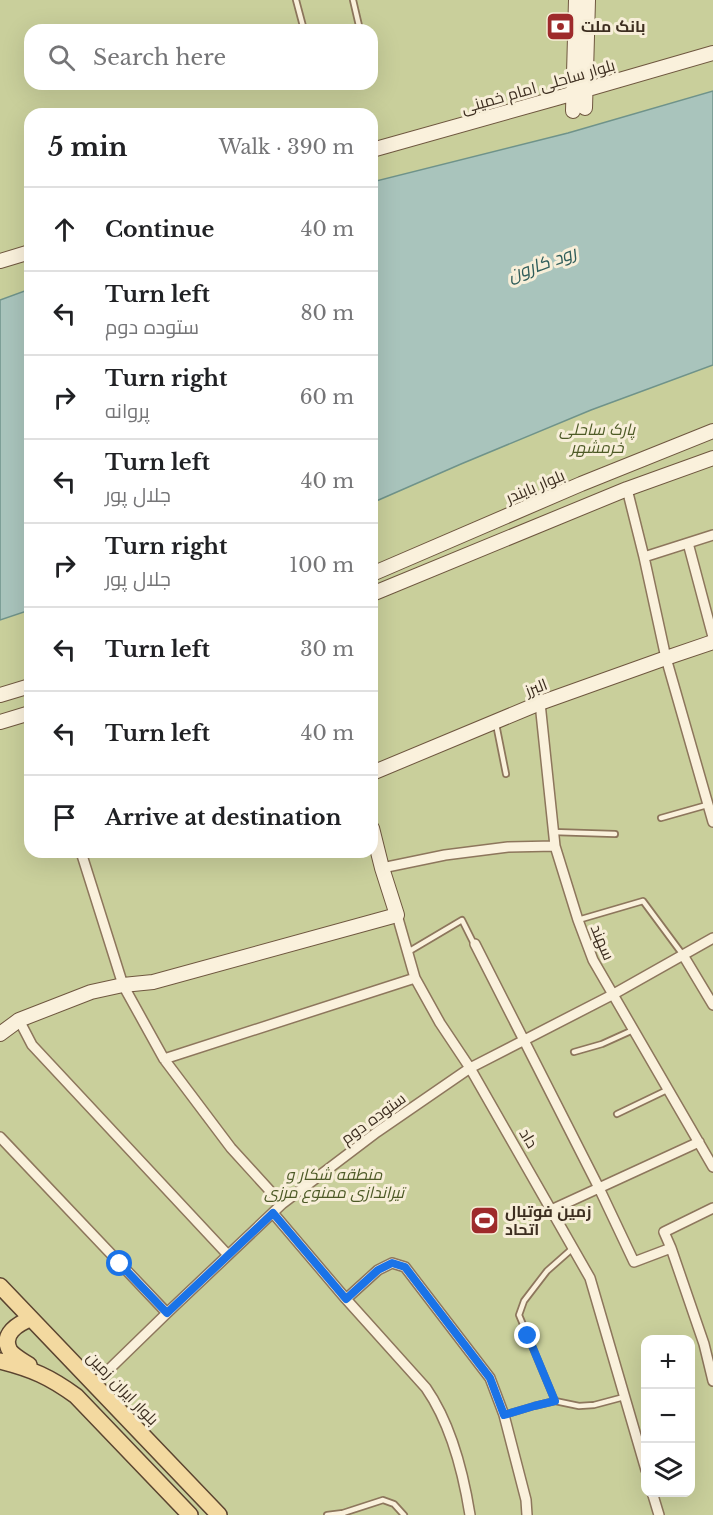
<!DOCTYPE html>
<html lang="en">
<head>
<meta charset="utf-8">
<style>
	:root { --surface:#fff; --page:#f2f2f2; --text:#202124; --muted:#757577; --line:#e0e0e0 }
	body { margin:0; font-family:"Libre Baskerville",Cairo,serif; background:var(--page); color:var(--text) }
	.controls { position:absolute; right:18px; bottom:18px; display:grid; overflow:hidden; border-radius:12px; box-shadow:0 6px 24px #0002 }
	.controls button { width:54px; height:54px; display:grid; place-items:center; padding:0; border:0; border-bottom:2px solid var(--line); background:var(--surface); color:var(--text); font:30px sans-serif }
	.stop { position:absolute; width:18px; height:18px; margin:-14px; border:4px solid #1a73e8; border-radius:50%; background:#fff }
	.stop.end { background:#1a73e8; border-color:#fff; box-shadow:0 2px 6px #0008 }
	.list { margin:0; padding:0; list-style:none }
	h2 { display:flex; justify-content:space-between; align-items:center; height:78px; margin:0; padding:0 24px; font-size:26px }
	h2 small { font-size:20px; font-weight:400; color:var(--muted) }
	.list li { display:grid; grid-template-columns:39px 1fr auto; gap:18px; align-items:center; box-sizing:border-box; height:84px; padding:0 24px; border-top:2px solid var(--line) }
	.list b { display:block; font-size:22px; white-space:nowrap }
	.list p { margin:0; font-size:20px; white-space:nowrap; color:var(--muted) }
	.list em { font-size:20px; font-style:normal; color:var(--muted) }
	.icon { flex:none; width:33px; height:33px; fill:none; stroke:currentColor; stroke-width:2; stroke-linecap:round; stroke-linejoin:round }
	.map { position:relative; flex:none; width:713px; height:1515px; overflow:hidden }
	.search { position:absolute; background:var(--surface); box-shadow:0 6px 24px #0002; left:24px; top:24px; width:354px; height:66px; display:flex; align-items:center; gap:15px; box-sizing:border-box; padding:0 21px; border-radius:18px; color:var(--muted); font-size:22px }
	.panel { position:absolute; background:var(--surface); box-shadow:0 6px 24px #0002; left:24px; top:108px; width:354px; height:750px; border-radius:18px }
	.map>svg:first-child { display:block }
	.green { fill:#c9cf9b; fill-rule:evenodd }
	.water { fill:#a9c4bc; stroke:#6f938a; stroke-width:1.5 }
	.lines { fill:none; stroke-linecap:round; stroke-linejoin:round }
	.lane-casing { stroke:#8d765c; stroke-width:8 }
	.street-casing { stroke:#8d765c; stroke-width:12 }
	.secondary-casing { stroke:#6f573f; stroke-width:16 }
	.primary-casing { stroke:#5b4430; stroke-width:18 }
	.lane { stroke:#faf1dc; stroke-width:4.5 }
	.street { stroke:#faf1dc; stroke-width:9 }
	.secondary { stroke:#faf1dc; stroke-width:14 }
	.primary { stroke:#f3d9a0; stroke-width:15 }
	.route { stroke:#1a73e8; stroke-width:8 }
	.labels { text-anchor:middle; stroke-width:6; stroke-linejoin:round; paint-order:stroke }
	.poi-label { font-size:16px; font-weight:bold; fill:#3d2e20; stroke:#f7eed8; text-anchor:start }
	.street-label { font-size:16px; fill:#3d2e20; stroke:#f7eed8 }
	.park-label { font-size:16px; font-style:italic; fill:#4d5a26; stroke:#f7eed8 }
	.water-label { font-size:18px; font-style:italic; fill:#2f5d5a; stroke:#f7eed8 }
</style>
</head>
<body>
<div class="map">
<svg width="713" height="1515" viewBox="0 0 713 1515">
	<rect width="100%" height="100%" fill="#f0e4c8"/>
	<path class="green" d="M 0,0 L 713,0 L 713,1515 L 0,1515 ZM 30,30 L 372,30 L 372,84 L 30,84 ZM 30,114 L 372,114 L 372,852 L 30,852 ZM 646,1340 L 690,1340 L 690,1492 L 646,1492 Z"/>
	<path class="water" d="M 713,91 L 713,365 L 591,410 L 461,464 L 374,502 L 372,499 L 372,182 L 568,133 Z
		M 30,289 L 30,610 L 0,620 L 0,300 Z"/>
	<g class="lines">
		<defs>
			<path id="lane" d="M 296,0 L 304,30
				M 353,0 L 360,30
				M 496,724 L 506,774
				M 661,818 L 707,805
				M 553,832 L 615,834
				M 578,920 L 643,901 L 683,955
				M 408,952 L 462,920 L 474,944
				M 574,1052 L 602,1044 L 633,1030
				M 617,1114 L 667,1090
				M 555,1401 L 519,1315 L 524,1301 L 547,1271 L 573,1248
				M 504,1415 L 534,1406 L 555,1401 L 579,1406 L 594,1405 L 624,1397
				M 327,1515 L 343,1513
				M 343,1515 L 343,1513 L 383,1500 L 394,1504 L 404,1515"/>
			<path id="street" d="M 627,489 L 644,557 L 666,658 L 713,822
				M 688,543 L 713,637
				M 644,557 L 713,535
				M 540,703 L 555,846 L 578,920 L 593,960 L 713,1167
				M 81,852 L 123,985 L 164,1059 L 231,1148 L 282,1204
				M 382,868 L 445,855 L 508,847 L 555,846
				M 397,915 L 415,978 L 440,1023 L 470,1068 L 590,1278 L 646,1470
				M 475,944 L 599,1188 L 634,1262 L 671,1248 L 704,1344 L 713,1381
				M 683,955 L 713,1005
				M 19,1020 L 32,1045 L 228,1255
				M 164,1059 L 415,978
				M 0,1137 L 167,1313
				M 551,1210 L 699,1142
				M 273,1213 L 346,1299 L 426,1388 C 451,1424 463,1471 470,1515
				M 671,1248 L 664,1232 L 713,1208
				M 346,1299 L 378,1270 L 392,1263 L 405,1267 L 490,1378 L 504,1415 L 526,1500 L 527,1515
				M 94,1384 L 167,1313 L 282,1204 L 377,1132 L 470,1068 L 612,995 L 713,938
				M 652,1492 L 659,1515"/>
			<path id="secondary" d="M 585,108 L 588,0
				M 573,111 L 576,0
				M 372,150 L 557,98 L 713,53
				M 0,261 L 30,252
				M 372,574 L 581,484 L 713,431
				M 372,594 L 627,489 L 713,458
				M 0,695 L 30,686
				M 0,722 L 30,713
				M 372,773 L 540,703 L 666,658 L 713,642
				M 0,1034 L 19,1020 L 91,992 L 123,985 L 153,982 L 397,915 L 382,868 L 372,828"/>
			<path id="primary" d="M 0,1286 L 219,1515
				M 0,1361 C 32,1369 50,1377 76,1396 L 190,1515
				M 29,1365 C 23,1361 15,1357 10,1351 C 0,1334 19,1323 31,1319"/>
		</defs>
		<use href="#lane" class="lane-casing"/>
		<use href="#street" class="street-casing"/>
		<use href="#secondary" class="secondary-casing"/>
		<use href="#primary" class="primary-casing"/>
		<use href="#lane" class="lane"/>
		<use href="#street" class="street"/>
		<use href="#secondary" class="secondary"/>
		<use href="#primary" class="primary"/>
	</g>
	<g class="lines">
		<path class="route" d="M 120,1264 L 167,1313 L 273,1213 L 346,1299 L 378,1270 L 392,1263 L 405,1267 L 490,1378 L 504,1415 L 534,1406 L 555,1401 L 528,1336"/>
	</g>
	<defs>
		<symbol id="bank-square" viewBox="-11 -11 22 22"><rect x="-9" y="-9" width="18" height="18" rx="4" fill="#9e2a2b" stroke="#f7eed8"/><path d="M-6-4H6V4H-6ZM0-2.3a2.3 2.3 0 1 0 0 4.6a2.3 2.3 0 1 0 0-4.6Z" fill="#fff"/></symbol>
		<symbol id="stadium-square" viewBox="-11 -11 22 22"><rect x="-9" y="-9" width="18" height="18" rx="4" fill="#9e2a2b" stroke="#f7eed8"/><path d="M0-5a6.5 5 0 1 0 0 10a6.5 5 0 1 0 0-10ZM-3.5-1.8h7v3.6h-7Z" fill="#fff"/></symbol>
	</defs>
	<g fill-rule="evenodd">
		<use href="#bank-square" x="544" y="10" width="33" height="33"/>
		<use href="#stadium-square" x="468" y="1204" width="33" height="33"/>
	</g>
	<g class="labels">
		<g class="poi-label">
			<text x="581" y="32">بانک ملت</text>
			<text x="505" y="1217">زمین فوتبال<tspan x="505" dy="18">اتحاد</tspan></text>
		</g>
		<g class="street-label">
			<text transform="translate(538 86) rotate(-16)" y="6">بلوار ساحلی امام خمینی</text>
			<text transform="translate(535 486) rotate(-23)" y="6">بلوار بایندر</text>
			<text transform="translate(536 687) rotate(-21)" y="6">البرز</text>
			<text transform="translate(603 942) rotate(67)" y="6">سهند</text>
			<text transform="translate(373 1118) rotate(-36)" y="6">ستوده دوم</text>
			<text transform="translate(529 1138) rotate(60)" y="6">داد</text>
			<text transform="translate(123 1388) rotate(46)" y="6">بلوار ایران زمین</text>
		</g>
		<g class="park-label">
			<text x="597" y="435">پارک ساحلی<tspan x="597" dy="18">خرمشهر</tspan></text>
			<text x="334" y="1180">منطقه شکار و<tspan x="334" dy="18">تیراندازی ممنوع مرزی</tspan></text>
		</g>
		<g class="water-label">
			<text transform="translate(542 264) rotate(-20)" y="6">رود کارون</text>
		</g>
	</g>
</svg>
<div class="controls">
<button>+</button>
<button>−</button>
<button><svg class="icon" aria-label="layers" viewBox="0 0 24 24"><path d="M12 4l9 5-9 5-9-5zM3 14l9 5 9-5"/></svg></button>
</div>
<div class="stop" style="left:120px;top:1264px"></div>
<div class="stop end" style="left:528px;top:1336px"></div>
<div class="search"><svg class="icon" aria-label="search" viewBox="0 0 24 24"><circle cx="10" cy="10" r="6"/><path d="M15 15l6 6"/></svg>Search here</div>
<section class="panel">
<h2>5 min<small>Walk · 390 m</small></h2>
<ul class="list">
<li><svg class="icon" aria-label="ahead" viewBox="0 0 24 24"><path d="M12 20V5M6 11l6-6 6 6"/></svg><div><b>Continue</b></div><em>40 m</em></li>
<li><svg class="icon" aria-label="left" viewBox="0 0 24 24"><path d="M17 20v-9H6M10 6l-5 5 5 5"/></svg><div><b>Turn left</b><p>ستوده دوم</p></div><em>80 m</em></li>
<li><svg class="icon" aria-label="right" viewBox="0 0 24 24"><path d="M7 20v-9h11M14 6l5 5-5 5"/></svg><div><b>Turn right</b><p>پروانه</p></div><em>60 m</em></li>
<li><svg class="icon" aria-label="left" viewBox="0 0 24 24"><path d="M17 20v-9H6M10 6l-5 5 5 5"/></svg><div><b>Turn left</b><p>جلال پور</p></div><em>40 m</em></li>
<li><svg class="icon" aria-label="right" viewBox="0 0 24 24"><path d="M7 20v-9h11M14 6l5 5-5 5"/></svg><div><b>Turn right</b><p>جلال پور</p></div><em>100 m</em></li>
<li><svg class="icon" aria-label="left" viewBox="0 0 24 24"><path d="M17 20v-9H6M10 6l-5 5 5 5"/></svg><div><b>Turn left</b></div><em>30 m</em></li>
<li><svg class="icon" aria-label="left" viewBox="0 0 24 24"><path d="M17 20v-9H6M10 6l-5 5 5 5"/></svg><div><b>Turn left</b></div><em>40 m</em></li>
<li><svg class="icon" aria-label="arrive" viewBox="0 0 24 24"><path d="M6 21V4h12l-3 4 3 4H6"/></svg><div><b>Arrive at destination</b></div></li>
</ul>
</section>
</div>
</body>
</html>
